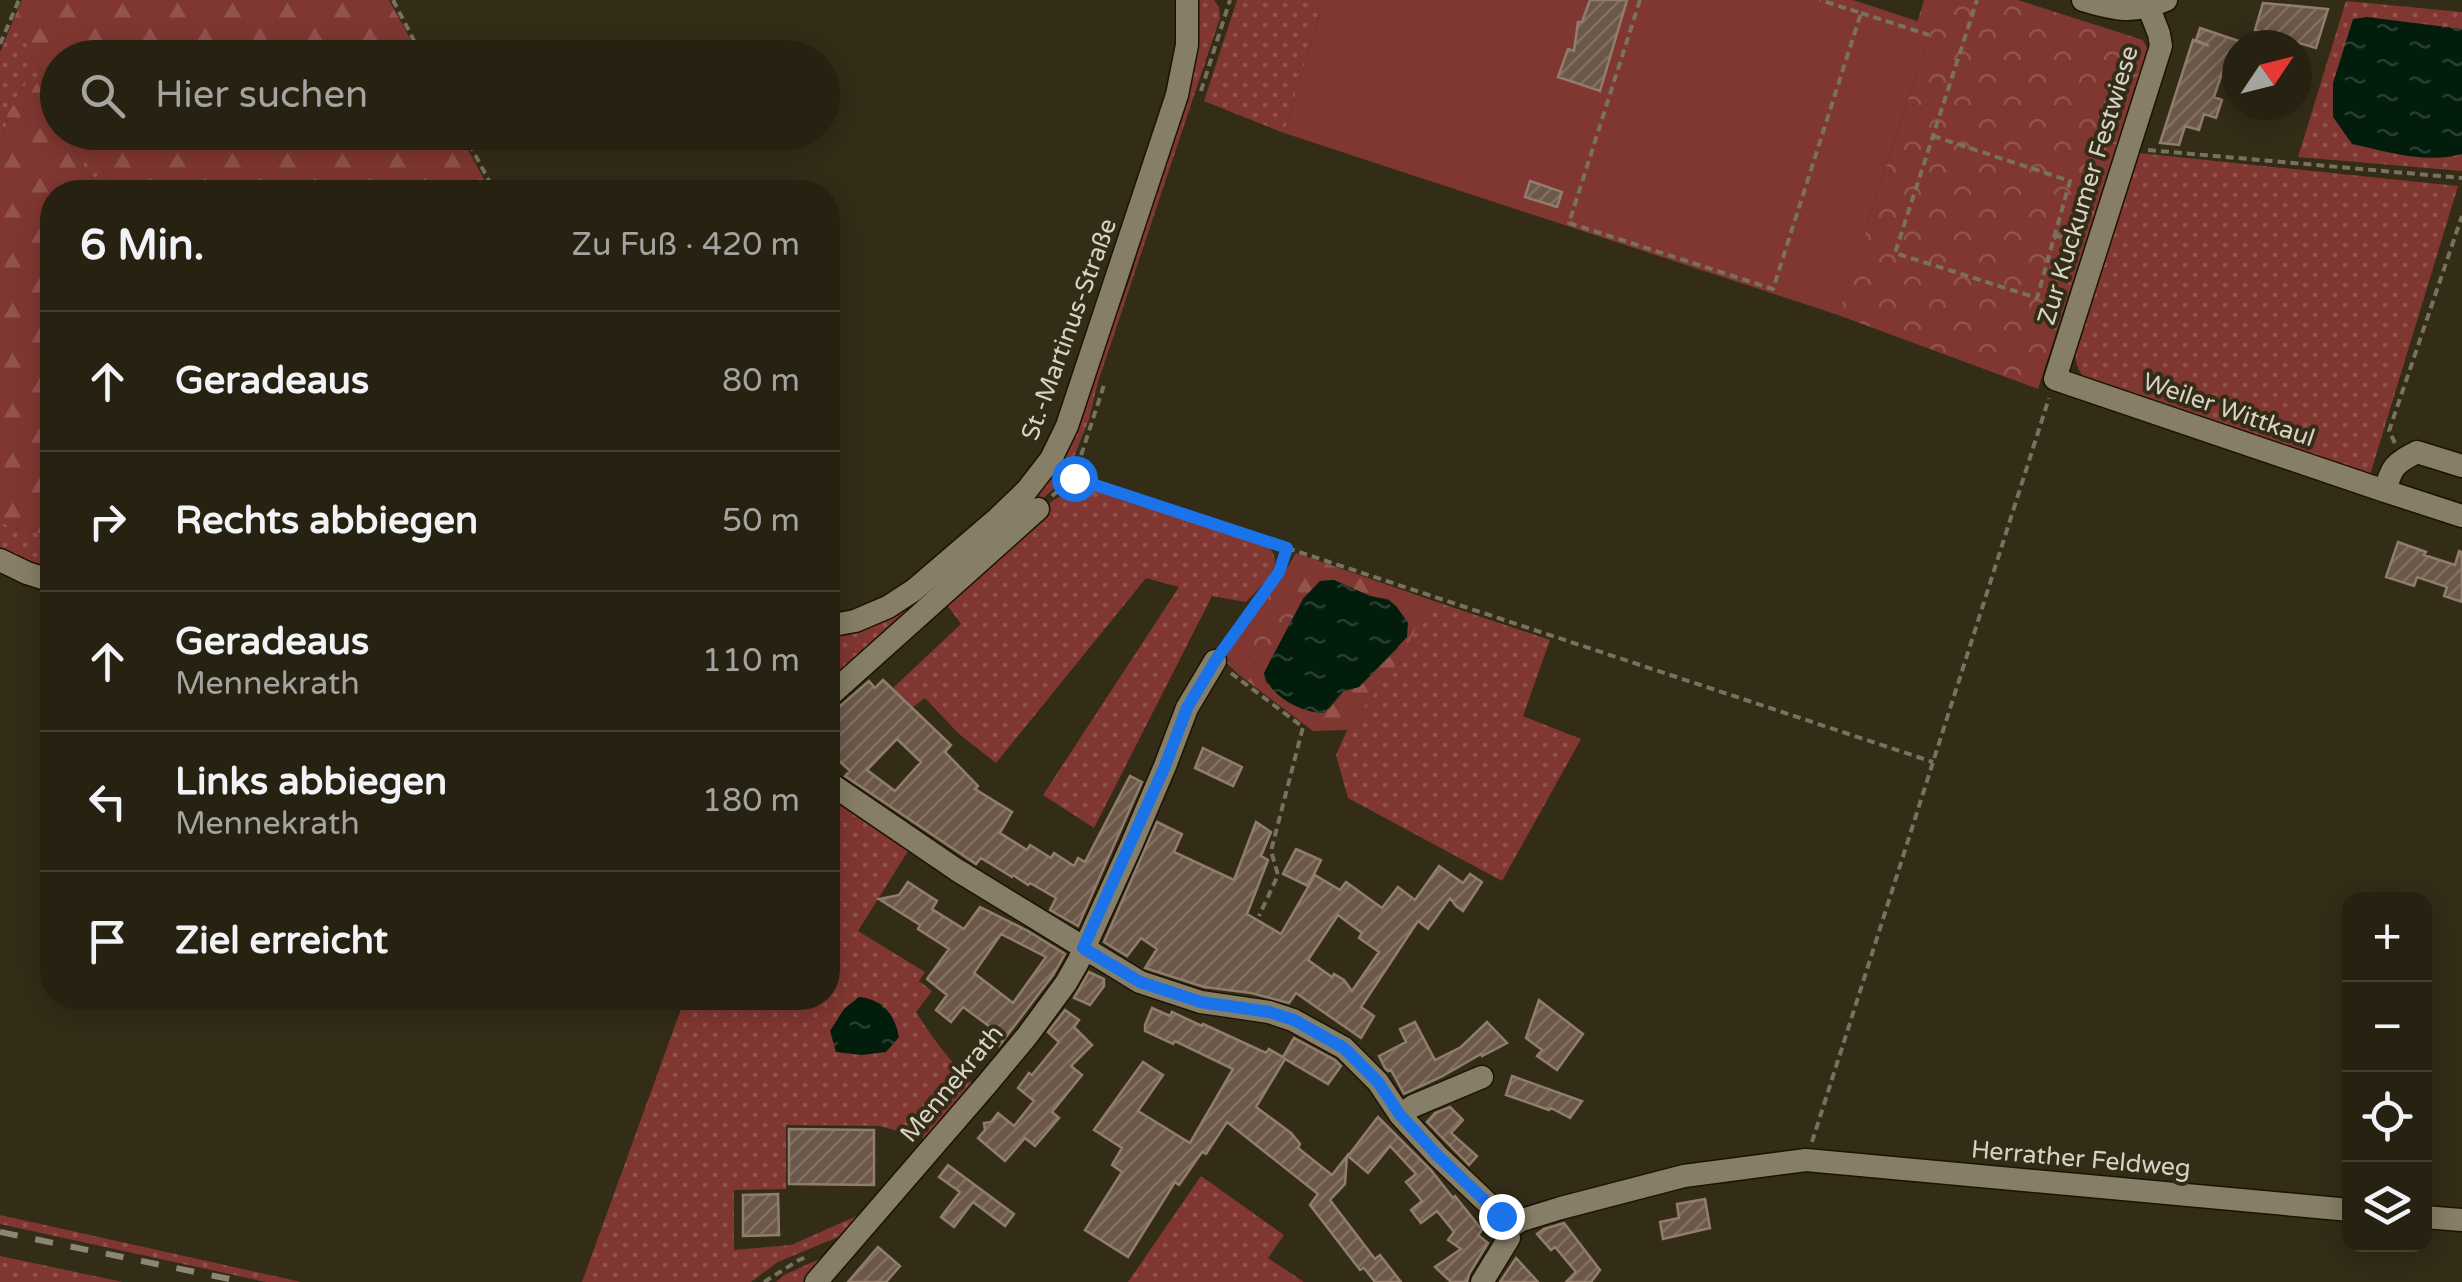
<!DOCTYPE html>
<html lang="de">
<head>
<meta charset="utf-8">
<style>
	:root { --surface:#262111; --page:#2e291a; --text:#f1f3f6; --muted:#a4a39f; --line:#423e31 }
	body { margin:0; font-family:"Varela Round",sans-serif; background:var(--page); color:var(--text) }
	.controls { position:absolute; right:30px; bottom:30px; display:grid; overflow:hidden; border-radius:20px; box-shadow:0 5px 25px #0003 }
	.controls button { width:90px; height:90px; display:grid; place-items:center; padding:0; border:0; border-bottom:2px solid var(--line); background:var(--surface); color:var(--text); font:50px sans-serif }
	.compass { position:absolute; left:2222px; top:30px; width:90px; height:90px; border-radius:50%; background:var(--surface); box-shadow:0 5px 25px #0003; rotate:55deg }
	.stop { position:absolute; width:30px; height:30px; margin:-22px; border:8px solid #1a73e8; border-radius:50%; background:#fff }
	.stop.end { background:#1a73e8; border-color:#fff; box-shadow:0 2px 10px #0008 }
	.list { margin:0; padding:0; list-style:none }
	h2 { display:flex; justify-content:space-between; align-items:center; height:130px; margin:0; padding:0 40px; font-size:42px }
	h2 small { font-size:32px; font-weight:400; color:var(--muted) }
	.list li { display:grid; grid-template-columns:65px 1fr auto; gap:30px; align-items:center; box-sizing:border-box; height:140px; padding:0 40px; border-top:2px solid var(--line) }
	.list b { display:block; font-size:38px; white-space:nowrap }
	.list p { margin:0; font-size:32px; white-space:nowrap; color:var(--muted) }
	.list em { font-size:32px; font-style:normal; color:var(--muted) }
	.icon { flex:none; width:55px; height:55px; fill:none; stroke:currentColor; stroke-width:2; stroke-linecap:round; stroke-linejoin:round }
	.map { position:relative; flex:none; width:2462px; height:1282px; overflow:hidden }
	.search { position:absolute; background:var(--surface); box-shadow:0 5px 25px #0003; left:40px; top:40px; width:800px; height:110px; display:flex; align-items:center; gap:25px; box-sizing:border-box; padding:0 35px; border-radius:55px; color:var(--muted); font-size:38px }
	.panel { position:absolute; background:var(--surface); box-shadow:0 5px 25px #0003; left:40px; top:180px; width:800px; height:830px; border-radius:40px }
	.map>svg:first-child { display:block }
	.grass { fill:url(#grass-dots) }
	.forest { fill:url(#forest-firs) }
	.park { fill:url(#park-crowns) }
	.pitch { fill:#813731 }
	.water { fill:url(#water-ripples) }
	.building { fill:url(#building-hatch); stroke:#927d6d; stroke-width:2.5; fill-rule:evenodd }
	.lines { fill:none; stroke-linecap:round; stroke-linejoin:round }
	.minor-casing { stroke:#1b1402; stroke-width:25 }
	.path { stroke:#787160; stroke-width:4; stroke-dasharray:8 5; stroke-linecap:butt }
	.minor { stroke:#877e67; stroke-width:22 }
	.rail { stroke:#8c8676; stroke-width:6; stroke-dasharray:18 18; stroke-linecap:butt }
	.route { stroke:#1a73e8; stroke-width:12 }
	.labels { text-anchor:middle; stroke-width:8; stroke-linejoin:round; paint-order:stroke }
	.street-label { font-size:25px; fill:#d7d2c6; stroke:#332c17 }
</style>
</head>
<body>
<div class="map">
<svg width="2462" height="1282" viewBox="0 0 2462 1282">
	<defs>
		<pattern id="grass-dots" width="8" height="8" patternUnits="userSpaceOnUse" patternTransform="scale(2.5)"><rect width="8" height="8" fill="#813731"/><path d="M2 2h.1M6 6h.1" fill="none" stroke="#92534d" stroke-width="1.8" stroke-linecap="round"/></pattern>
		<pattern id="forest-firs" width="22" height="20" patternUnits="userSpaceOnUse" patternTransform="scale(2.5)"><rect width="22" height="20" fill="#813731"/><path d="M5 1l3.5 6h-7zM16 11l3.5 6h-7z" fill="#92534d"/></pattern>
		<pattern id="park-crowns" width="20" height="18" patternUnits="userSpaceOnUse" patternTransform="scale(2.5)"><rect width="20" height="18" fill="#813731"/><path d="M2 6a3 3 0 1 1 6 0M12 15a3 3 0 1 1 6 0" fill="none" stroke="#92534d"/></pattern>
		<pattern id="water-ripples" width="26" height="14" patternUnits="userSpaceOnUse" patternTransform="scale(2.5)"><rect width="26" height="14" fill="#031d0d"/><path d="M2 4q2-2 4 0t4 0M15 11q2-2 4 0t4 0" fill="none" stroke="#273d2f"/></pattern>
		<pattern id="building-hatch" width="6" height="6" patternUnits="userSpaceOnUse" patternTransform="scale(2.5)"><rect width="6" height="6" fill="#6c5849"/><path d="M-1 1l2-2M0 6l6-6M5 7l2-2" fill="none" stroke="#806f62"/></pattern>
	</defs>
	<rect width="100%" height="100%" fill="#332c17"/>
	<path class="grass" d="M 1193,0 L 1214,0 L 1219,7 L 1220,18 L 1098,382 L 1089,419 L 1066,477 L 975,562 L 828,691 L 828,639 L 881,620 L 1075,428 L 1130,279 L 1189,79 Z
		M 1237,0 L 1324,0 L 1284,133 L 1204,101 Z
		M 2346,1 L 2462,12 L 2462,171 L 2298,157 Z
		M 13,21 L 57,96 L 57,119 L 35,80 L 29,79 L 7,115 L 6,127 L 0,141 L 0,52 Z
		M 65,133 L 79,133 L 115,192 L 99,192 Z
		M 2139,153 L 2458,186 L 2370,475 L 2088,383 C 2079,372 2075,364 2075,350 Z
		M 1086,487 L 1262,542 C 1292,562 1262,584 1246,602 L 1212,596 L 1094,828 L 1043,795 L 1179,587 L 1146,578 L 996,763 L 959,734 L 925,698 L 913,707 L 893,688 L 961,624 L 947,605 L 1052,501 L 1073,490 Z
		M 0,522 L 15,528 L 52,536 L 52,573 L 0,551 Z
		M 1431,600 L 1550,640 L 1523,716 L 1581,739 L 1502,881 L 1348,798 L 1336,755 L 1347,730 Z
		M 828,797 L 908,851 L 858,931 L 925,972 L 919,981 L 932,991 L 916,1012 C 933,1039 953,1065 976,1087 L 929,1140 L 880,1126 L 786,1125 L 786,1189 L 734,1190 L 734,1250 L 791,1245 L 859,1215 L 862,1219 L 850,1232 L 778,1262 L 751,1282 L 582,1282 L 685,998 L 828,998 Z
		M 1201,1176 L 1284,1235 L 1268,1258 L 1304,1282 L 1128,1282 Z
		M 0,1215 L 301,1282 L 266,1282 L 0,1224 Z
		M 0,1256 L 123,1282 L 0,1282 Z
		M 826,1256 L 804,1282 L 776,1282 L 784,1275 Z"/>
	<path class="forest" d="M 22,0 L 389,0 L 420,57 L 58,58 L 57,96 L 13,21 Z
		M 29,79 L 35,79 L 57,119 L 58,132 L 65,133 L 99,192 L 52,192 L 52,536 L 15,528 L 0,522 L 0,141 L 6,127 L 7,115 Z
		M 79,133 L 459,133 L 491,192 L 115,192 Z
		M 1296,553 L 1431,600 L 1398,662 L 1347,730 L 1313,731 L 1238,674 L 1224,660 L 1235,641 L 1264,673 L 1266,683 L 1329,709 L 1344,691 L 1359,687 L 1398,648 L 1408,623 L 1396,606 L 1388,599 L 1370,596 L 1334,580 L 1320,581 L 1303,599 L 1284,573 Z"/>
	<path class="park" d="M 1924,0 L 2018,0 L 2143,40 L 2148,50 L 2038,389 L 1838,315 L 1930,31 L 1916,26 Z
		M 1284,573 L 1303,599 L 1264,673 L 1235,641 Z"/>
	<path class="pitch" d="M 1324,0 L 1853,0 L 1917,21 L 1917,26 L 1930,31 L 1838,315 L 1284,133 Z"/>
	<path class="water" d="M 2367,17 L 2462,29 L 2462,154 C 2426,164 2388,152 2352,144 L 2333,117 L 2333,83 L 2353,19 Z
		M 1334,580 L 1370,596 L 1388,600 L 1396,606 L 1408,623 L 1407,637 L 1359,687 L 1343,691 L 1324,713 C 1302,713 1269,696 1264,673 L 1303,599 L 1320,581 Z
		M 859,997 C 883,999 895,1015 899,1037 L 886,1052 L 862,1055 L 836,1052 L 830,1031 L 844,1009 Z"/>
	<path class="building" d="M 1590,0 L 1627,0 L 1600,91 L 1558,77 L 1568,49 L 1574,51 L 1578,22 L 1582,22 Z
		M 2263,3 L 2328,9 L 2316,48 L 2255,30 Z
		M 2200,28 L 2242,42 L 2241,45 L 2237,45 L 2237,55 L 2229,52 L 2214,97 L 2222,100 L 2216,118 L 2204,114 L 2199,130 L 2185,126 L 2179,145 L 2160,143 L 2193,40 L 2209,46 L 2196,40 Z
		M 1530,181 L 1562,192 L 1557,207 L 1525,197 Z
		M 2398,542 L 2426,552 L 2424,555 L 2455,565 L 2459,551 L 2462,552 L 2462,602 L 2444,596 L 2447,587 L 2417,577 L 2414,586 L 2386,577 Z
		M 883,680 L 951,745 L 945,752 L 978,786 L 975,789 L 1012,812 L 1000,833 L 1027,850 L 1030,845 L 1051,858 L 1054,853 L 1074,866 L 1078,858 L 1085,862 L 1130,776 L 1142,782 L 1078,926 L 1050,910 L 1056,898 L 1030,883 L 1028,885 L 1013,875 L 1012,877 L 981,858 L 976,864 L 845,776 L 850,771 L 828,750 L 828,714 L 838,708 L 869,681 L 875,688 ZM 897,739 L 921,762 L 895,791 L 867,770 Z
		M 1203,748 L 1242,767 L 1233,786 L 1195,768 Z
		M 1157,822 L 1182,834 L 1174,852 L 1234,880 L 1256,822 L 1271,832 L 1261,856 L 1268,860 L 1247,914 L 1281,934 L 1315,875 L 1340,890 L 1346,882 L 1382,908 L 1398,887 L 1415,900 L 1439,866 L 1463,883 L 1470,874 L 1482,882 L 1463,911 L 1456,906 L 1450,898 L 1428,929 L 1418,921 L 1361,1007 L 1374,1016 L 1361,1038 L 1296,993 L 1289,1003 L 1251,993 L 1204,987 L 1145,968 L 1157,949 L 1141,938 L 1127,956 L 1104,942 ZM 1338,915 L 1362,933 L 1359,938 L 1379,952 L 1352,991 L 1344,980 L 1334,974 L 1332,977 L 1308,960 Z
		M 1296,849 L 1321,860 L 1308,886 L 1283,874 Z
		M 908,882 L 937,901 L 932,909 L 964,929 L 980,907 L 1028,931 L 1065,954 L 1053,975 L 999,1046 L 987,1037 L 993,1029 L 963,1007 L 951,1022 L 936,1010 L 947,995 L 927,979 L 949,949 L 918,929 L 920,925 L 879,899 L 899,895 ZM 1001,934 L 1046,957 L 1013,1003 L 974,973 Z
		M 1089,972 L 1104,979 L 1104,986 L 1090,1005 L 1074,998 Z
		M 1539,1000 L 1583,1034 L 1557,1070 L 1537,1056 L 1542,1050 L 1526,1038 Z
		M 1152,1008 L 1170,1016 L 1172,1012 L 1202,1026 L 1203,1024 L 1266,1053 L 1269,1049 L 1283,1057 L 1294,1038 L 1335,1060 L 1341,1066 L 1328,1084 L 1285,1059 L 1256,1107 L 1291,1133 L 1300,1144 L 1298,1148 L 1332,1175 L 1347,1156 L 1345,1184 L 1330,1200 L 1375,1259 L 1380,1255 L 1401,1282 L 1375,1282 L 1364,1268 L 1360,1270 L 1310,1205 L 1318,1194 L 1227,1122 L 1206,1154 L 1202,1152 L 1179,1185 L 1175,1182 L 1128,1257 L 1085,1230 L 1122,1172 L 1112,1165 L 1122,1148 L 1094,1130 L 1143,1062 L 1163,1075 L 1138,1111 L 1190,1143 L 1233,1069 L 1175,1041 L 1173,1044 L 1145,1031 L 1145,1025 Z
		M 1065,1010 L 1079,1020 L 1074,1027 L 1092,1045 L 1071,1066 L 1082,1075 L 1052,1112 L 1059,1118 L 1035,1146 L 1025,1138 L 1005,1161 L 978,1138 L 985,1130 L 984,1123 L 991,1122 L 998,1113 L 1014,1126 L 1034,1101 L 1018,1088 L 1029,1073 L 1032,1075 L 1059,1042 L 1048,1032 Z
		M 1415,1022 L 1435,1060 L 1461,1047 L 1487,1022 L 1507,1043 L 1482,1056 L 1481,1054 L 1441,1077 L 1404,1094 L 1391,1070 L 1388,1071 L 1385,1068 L 1379,1056 L 1406,1042 L 1400,1029 Z
		M 1512,1076 L 1582,1101 L 1570,1118 L 1551,1108 L 1549,1110 L 1506,1095 Z
		M 1450,1107 L 1463,1120 L 1451,1133 L 1477,1156 L 1469,1165 L 1427,1122 L 1435,1113 Z
		M 1378,1117 L 1431,1170 L 1453,1198 L 1455,1196 L 1482,1230 L 1478,1235 L 1488,1243 L 1469,1274 L 1467,1282 L 1451,1282 L 1435,1267 L 1461,1249 L 1448,1240 L 1454,1232 L 1437,1211 L 1421,1223 L 1411,1210 L 1422,1201 L 1406,1182 L 1416,1174 L 1390,1146 L 1368,1173 L 1348,1156 Z
		M 789,1129 L 874,1130 L 874,1185 L 789,1184 Z
		M 948,1165 L 1014,1214 L 1005,1226 L 973,1202 L 954,1227 L 941,1217 L 960,1192 L 939,1177 Z
		M 778,1194 L 779,1235 L 743,1236 L 743,1195 Z
		M 1705,1199 L 1710,1228 L 1663,1239 L 1660,1222 L 1679,1218 L 1677,1204 Z
		M 1564,1223 L 1600,1270 L 1591,1282 L 1566,1282 L 1576,1272 L 1555,1247 L 1551,1250 L 1537,1234 L 1544,1229 Z
		M 878,1247 L 900,1266 L 886,1282 L 848,1282 Z
		M 1516,1258 L 1538,1282 L 1500,1282 Z"/>
	<g class="lines">
		<defs>
			<path id="minor" d="M 2083,0 C 2116,10 2134,14 2166,0
				M 2149,8 L 2159,34 L 2161,46 L 2055,379 L 2385,491 C 2392,466 2394,464 2417,452 L 2462,466
				M 2385,491 L 2462,516
				M 0,560 L 27,573 L 52,581
				M 828,626 L 855,621 L 888,607 L 914,590 L 998,518 L 1027,490 L 1051,459 L 1067,426 L 1177,95 L 1187,45 L 1187,0
				M 828,697 L 1038,509
				M 828,782 L 957,870 L 1140,982 L 1201,1002 L 1269,1012 L 1293,1020 L 1344,1048 L 1378,1082 L 1400,1115 L 1438,1156 L 1501,1216 L 1509,1238 L 1482,1282
				M 1400,1115 L 1413,1106 L 1482,1077
				M 2424,1217 L 2462,1220
				M 1506,1229 L 1522,1220 L 1561,1208 L 1684,1176 L 1806,1160 L 2350,1210
				M 816,1282 L 987,1084 L 1027,1036 L 1066,983 L 1078,962 L 1130,848 L 1165,766 L 1187,708 L 1215,661"/>
		</defs>
		<use href="#minor" class="minor-casing"/>
		<path class="path" d="M 393,0 L 423,58
			M 1640,0 L 1569,223 L 1773,289 L 1861,13 L 1820,0
			M 1861,13 L 1929,35
			M 0,44 L 19,0
			M 1201,91 L 1230,0
			M 463,132 L 495,192
			M 1933,136 L 2070,181 L 2037,298 L 1895,253 L 1977,0
			M 2148,150 L 2462,178
			M 2054,235 L 2078,242
			M 2395,443 L 2389,431 L 2462,216
			M 1074,477 L 1287,548 L 1279,573 L 1227,645
			M 1052,496 L 1074,477 L 1104,385
			M 1287,548 L 1933,762
			M 1231,673 L 1303,727 L 1271,851 L 1278,875 L 1259,916
			M 1812,1142 L 2049,398
			M 764,1282 L 799,1260 L 809,1256"/>
		<use href="#minor" class="minor"/>
		<path class="rail" d="M 0,1232 L 244,1282"/>
	</g>
	<g class="lines">
		<path class="route" d="M 1074,478 L 1287,548 L 1279,572 L 1215,661 L 1187,708 L 1165,766 L 1083,948 L 1140,982 L 1201,1002 L 1269,1012 L 1294,1020 L 1344,1048 L 1378,1082 L 1400,1115 L 1438,1156 L 1501,1216"/>
	</g>
	<g class="labels">
		<g class="street-label">
			<text transform="translate(2087 185) rotate(-73)" y="9">Zur Kuckumer Festwiese</text>
			<text transform="translate(1068 329) rotate(-70)" y="9">St.-Martinus-Straße</text>
			<text transform="translate(2229 409) rotate(19)" y="9">Weiler Wittkaul</text>
			<text transform="translate(951 1083) rotate(-50)" y="9">Mennekrath</text>
			<text transform="translate(2081 1158) rotate(5)" y="9">Herrather Feldweg</text>
		</g>
	</g>
</svg>
<div class="controls">
<button>+</button>
<button>−</button>
<button><svg class="icon" aria-label="locate" viewBox="0 0 24 24"><circle cx="12" cy="12" r="6"/><path d="M12 2v4M12 18v4M2 12h4M18 12h4"/></svg></button>
<button><svg class="icon" aria-label="layers" viewBox="0 0 24 24"><path d="M12 4l9 5-9 5-9-5zM3 14l9 5 9-5"/></svg></button>
</div>
<svg class="compass" viewBox="-18 -18 36 36"><path d="M0-13l5 13h-10z" fill="#e53935"/><path d="M0 13l5-13h-10z" fill="#a4a39f"/></svg>
<div class="stop" style="left:1074px;top:478px"></div>
<div class="stop end" style="left:1501px;top:1216px"></div>
<div class="search"><svg class="icon" aria-label="search" viewBox="0 0 24 24"><circle cx="10" cy="10" r="6"/><path d="M15 15l6 6"/></svg>Hier suchen</div>
<section class="panel">
<h2>6 Min.<small>Zu Fuß · 420 m</small></h2>
<ul class="list">
<li><svg class="icon" aria-label="ahead" viewBox="0 0 24 24"><path d="M12 20V5M6 11l6-6 6 6"/></svg><div><b>Geradeaus</b></div><em>80 m</em></li>
<li><svg class="icon" aria-label="right" viewBox="0 0 24 24"><path d="M7 20v-9h11M14 6l5 5-5 5"/></svg><div><b>Rechts abbiegen</b></div><em>50 m</em></li>
<li><svg class="icon" aria-label="ahead" viewBox="0 0 24 24"><path d="M12 20V5M6 11l6-6 6 6"/></svg><div><b>Geradeaus</b><p>Mennekrath</p></div><em>110 m</em></li>
<li><svg class="icon" aria-label="left" viewBox="0 0 24 24"><path d="M17 20v-9H6M10 6l-5 5 5 5"/></svg><div><b>Links abbiegen</b><p>Mennekrath</p></div><em>180 m</em></li>
<li><svg class="icon" aria-label="arrive" viewBox="0 0 24 24"><path d="M6 21V4h12l-3 4 3 4H6"/></svg><div><b>Ziel erreicht</b></div></li>
</ul>
</section>
</div>
</body>
</html>
